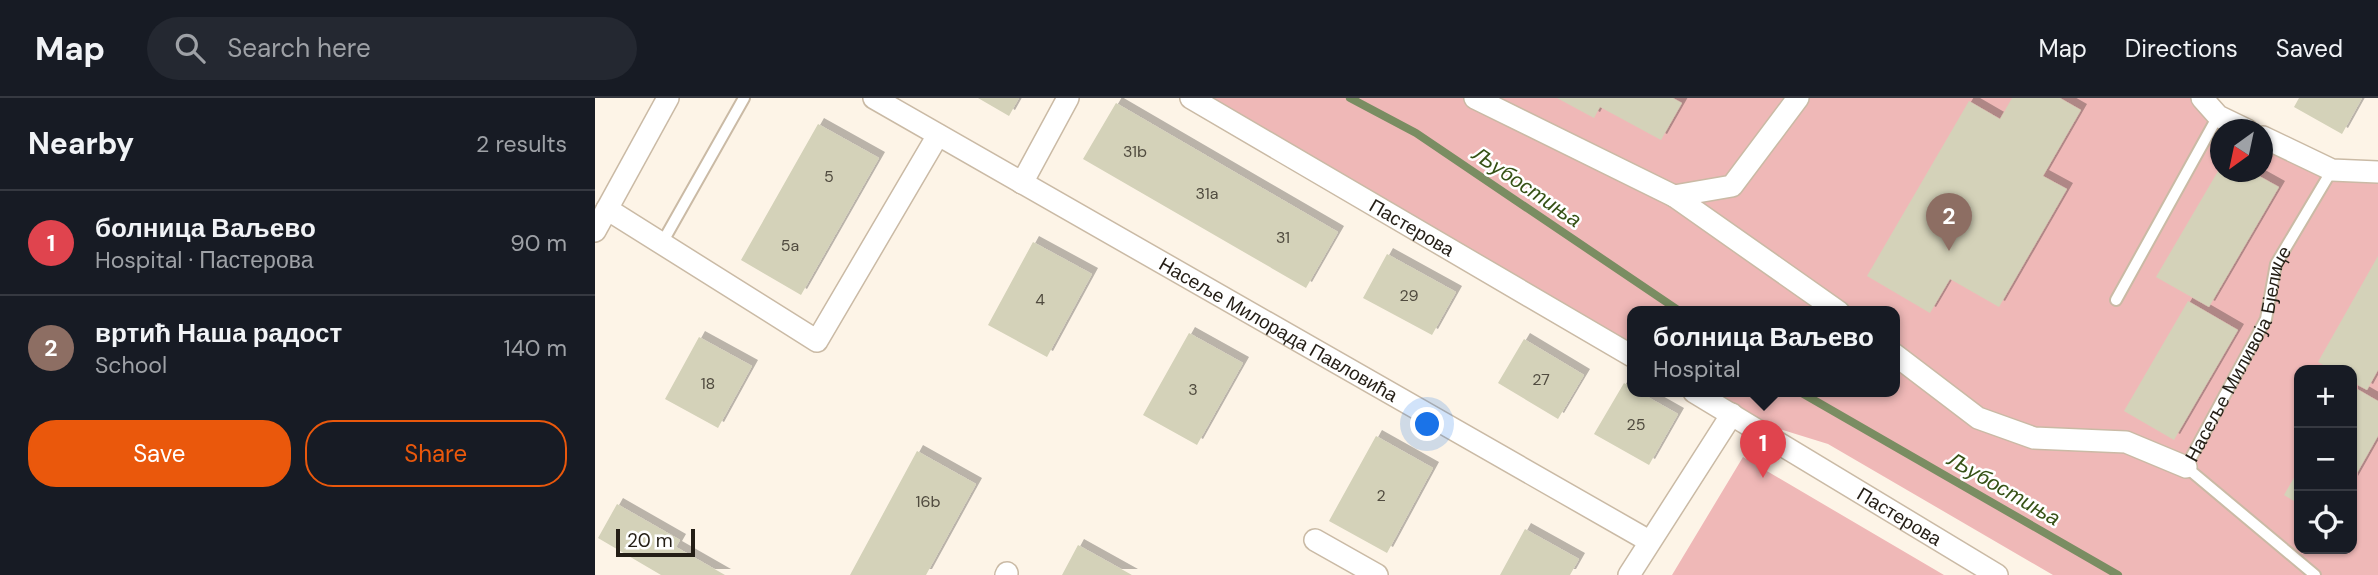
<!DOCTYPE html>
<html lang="en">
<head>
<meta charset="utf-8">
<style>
	:root { --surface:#171b24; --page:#242831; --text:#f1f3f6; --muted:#9ea1a6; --line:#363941; --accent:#ea580c }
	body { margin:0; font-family:"DM Sans",sans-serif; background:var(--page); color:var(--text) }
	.controls { position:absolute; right:21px; bottom:21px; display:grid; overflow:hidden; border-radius:14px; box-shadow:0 2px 5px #0004 }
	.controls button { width:63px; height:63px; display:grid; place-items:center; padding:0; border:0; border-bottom:2px solid var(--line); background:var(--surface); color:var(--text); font:35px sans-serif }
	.compass { position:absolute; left:1615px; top:21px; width:63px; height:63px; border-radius:50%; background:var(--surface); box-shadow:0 2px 5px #0004; rotate:213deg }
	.scale { position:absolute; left:21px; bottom:18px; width:79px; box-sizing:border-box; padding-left:7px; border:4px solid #241e16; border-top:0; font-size:19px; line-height:24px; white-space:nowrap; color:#241e16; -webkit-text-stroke:5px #fff; paint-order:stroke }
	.you { position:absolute; left:833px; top:327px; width:24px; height:24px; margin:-18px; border:5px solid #fff; border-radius:50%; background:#1a73e8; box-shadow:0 0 0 10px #1a73e833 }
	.badge { display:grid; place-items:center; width:46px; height:46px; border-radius:50%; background:var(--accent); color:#fff; font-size:23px; font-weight:700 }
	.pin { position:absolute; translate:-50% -58px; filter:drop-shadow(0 2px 4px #0008) }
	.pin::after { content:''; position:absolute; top:37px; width:24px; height:21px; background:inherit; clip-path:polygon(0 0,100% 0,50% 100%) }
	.popup { position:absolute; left:1032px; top:208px; width:273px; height:91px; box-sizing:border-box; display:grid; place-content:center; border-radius:14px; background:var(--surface); filter:drop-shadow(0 2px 5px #0005); font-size:23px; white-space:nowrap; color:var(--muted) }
	.popup b { font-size:26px; color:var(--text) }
	.popup::after { content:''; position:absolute; left:50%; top:100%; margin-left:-14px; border:14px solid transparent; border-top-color:var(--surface) }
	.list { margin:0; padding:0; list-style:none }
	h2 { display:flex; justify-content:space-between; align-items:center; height:91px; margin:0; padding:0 28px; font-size:30px }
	h2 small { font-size:23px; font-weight:400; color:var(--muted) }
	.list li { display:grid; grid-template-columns:46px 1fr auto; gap:21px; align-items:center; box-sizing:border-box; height:105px; padding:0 28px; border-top:2px solid var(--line) }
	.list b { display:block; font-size:26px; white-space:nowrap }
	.list p { margin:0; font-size:23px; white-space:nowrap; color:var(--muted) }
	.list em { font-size:23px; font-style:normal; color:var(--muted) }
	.actions { display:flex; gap:14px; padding:21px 28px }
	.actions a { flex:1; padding:16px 0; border:2px solid var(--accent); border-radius:28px; text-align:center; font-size:24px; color:var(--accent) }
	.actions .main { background:var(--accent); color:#fff }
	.icon { flex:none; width:38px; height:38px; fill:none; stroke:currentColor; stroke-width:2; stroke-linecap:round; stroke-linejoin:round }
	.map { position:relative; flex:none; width:1783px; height:477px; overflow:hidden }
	header { display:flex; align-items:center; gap:42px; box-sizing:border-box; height:98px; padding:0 35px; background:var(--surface); border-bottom:2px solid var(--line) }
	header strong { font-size:33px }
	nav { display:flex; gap:38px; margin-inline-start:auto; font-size:24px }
	.search { width:490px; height:63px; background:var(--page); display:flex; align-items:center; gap:18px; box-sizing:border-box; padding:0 24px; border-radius:38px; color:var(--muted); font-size:26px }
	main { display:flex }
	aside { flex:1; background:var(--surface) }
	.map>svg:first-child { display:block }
	.green { fill:#efb8b7; fill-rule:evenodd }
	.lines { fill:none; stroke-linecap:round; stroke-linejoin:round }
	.stream { stroke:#7a8d62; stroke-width:8 }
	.building { fill:#d4d2b9; filter:url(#shadow) }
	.lane-casing { stroke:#cabaa5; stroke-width:14 }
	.street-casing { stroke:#cabaa5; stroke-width:24 }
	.lane { stroke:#fff; stroke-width:10 }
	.street { stroke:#fff; stroke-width:21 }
	.labels { text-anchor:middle; stroke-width:5; stroke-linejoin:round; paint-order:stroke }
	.number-label { font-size:16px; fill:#504b3f }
	.street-label { font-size:19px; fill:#241e16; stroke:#fff }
	.water-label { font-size:21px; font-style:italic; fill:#365115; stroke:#fff }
</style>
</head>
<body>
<header>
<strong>Map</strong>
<div class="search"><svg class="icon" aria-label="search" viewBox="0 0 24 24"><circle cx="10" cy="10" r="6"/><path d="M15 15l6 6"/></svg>Search here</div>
<nav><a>Map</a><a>Directions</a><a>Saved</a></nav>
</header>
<main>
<aside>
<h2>Nearby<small>2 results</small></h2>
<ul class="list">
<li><span class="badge" style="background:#e0444e">1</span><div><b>болница Ваљево</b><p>Hospital · Пастерова</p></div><em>90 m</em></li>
<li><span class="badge" style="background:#8d6e63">2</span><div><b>вртић Наша радост</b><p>School</p></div><em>140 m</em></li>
</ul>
<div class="actions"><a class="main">Save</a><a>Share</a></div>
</aside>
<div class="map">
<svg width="1783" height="477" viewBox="0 0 1783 477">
	<defs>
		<filter id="shadow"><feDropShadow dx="6" dy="-6" stdDeviation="0" flood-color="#0004"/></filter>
	</defs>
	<rect width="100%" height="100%" fill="#fdf4e7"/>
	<path class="green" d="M 596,0 L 1607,0 L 1652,31 L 1626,32 L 1626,74 L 1668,74 L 1668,39 L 1737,72 L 1783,74 L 1783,477 L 1458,477 L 1233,346 L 1137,316 L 1099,294 L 1299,294 L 1299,214 L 1037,214 L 1037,258 ZM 1704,272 L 1757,272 L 1757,451 L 1704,451 Z
		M 1148,359 L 1349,477 L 1077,477 Z"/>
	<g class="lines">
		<path class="stream" d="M 755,0 L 821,35 L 1086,214
			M 1205,294 L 1523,477"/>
	</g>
	<path class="building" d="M 383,0 L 424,0 L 414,18 Z
		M 962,0 L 1078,0 L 1087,5 L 1066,42 L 1005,9 L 999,20 Z
		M 1417,0 L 1465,0 L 1486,12 L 1448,78 L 1472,91 L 1404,209 L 1355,181 L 1335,215 L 1272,178 L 1374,3 L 1405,21 Z
		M 1704,0 L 1767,0 L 1747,36 L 1699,9 Z
		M 521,5 L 743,134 L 711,190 L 488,61 Z
		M 223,26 L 284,60 L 206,197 L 146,162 Z
		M 1626,68 L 1626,74 L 1657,74 L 1684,89 L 1614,209 L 1561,179 Z
		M 438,144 L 497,176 L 452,259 L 393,227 Z
		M 792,156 L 861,194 L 837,237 L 768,200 Z
		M 1783,158 L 1783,272 L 1772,292 L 1757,284 L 1757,272 L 1737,272 L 1723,264 Z
		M 1593,203 L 1643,232 L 1579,342 L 1529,313 Z
		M 594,235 L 648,265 L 602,347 L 548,317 Z
		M 104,239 L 157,268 L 123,330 L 70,301 Z
		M 929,241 L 989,277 L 963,321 L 903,285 Z
		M 1029,285 L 1037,290 L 1037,294 L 1044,294 L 1083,316 L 1054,367 L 999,336 Z
		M 1757,288 L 1783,303 L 1783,338 L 1757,384 Z
		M 781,338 L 838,370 L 792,455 L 734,423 Z
		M 322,353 L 381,386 L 331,477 L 255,477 Z
		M 1704,371 L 1704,406 L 1689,397 Z
		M 22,406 L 85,442 L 81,449 L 130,477 L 66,477 L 3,440 Z
		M 930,431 L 984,461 L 975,477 L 905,477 Z
		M 483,447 L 537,477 L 467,477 Z"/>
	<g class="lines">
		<defs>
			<g id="lane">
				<path d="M 67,145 L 149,0"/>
				<path d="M 1521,202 L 1623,18"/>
				<path id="s1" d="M 1720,477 L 1591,369 L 1671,221 L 1681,166 L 1737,72"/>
			</g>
			<g id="street">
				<path id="s2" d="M 279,0 L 1054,443"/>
				<path id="s3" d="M 596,0 L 1037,258"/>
				<path d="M 880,0 L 1079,98 L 1137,88 L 1203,0"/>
				<path d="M 1607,0 L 1623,18 L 1652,32"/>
				<path d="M 1668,39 L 1737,72 L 1783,74"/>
				<path d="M 427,85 L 473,0"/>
				<path d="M 1079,98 L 1244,214"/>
				<path d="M 12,111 L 222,243 L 343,37"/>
				<path d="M 0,133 L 73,0"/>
				<path d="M 1299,256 L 1383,320 L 1439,340 L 1531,344 L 1591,369"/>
				<path id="s4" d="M 1099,294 L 1402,477"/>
				<path d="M 720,442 L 782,477"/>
				<path d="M 411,477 L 412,475"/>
				<path d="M 1034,477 L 1137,316"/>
			</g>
		</defs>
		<use href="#lane" class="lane-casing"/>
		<use href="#street" class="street-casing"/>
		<use href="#lane" class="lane"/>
		<use href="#street" class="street"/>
	</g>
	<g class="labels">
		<g class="number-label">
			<text x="540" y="59">31b</text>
			<text x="234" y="84">5</text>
			<text x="612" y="101">31a</text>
			<text x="688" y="145">31</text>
			<text x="195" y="153">5a</text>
			<text x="814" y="203">29</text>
			<text x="445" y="207">4</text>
			<text x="946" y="287">27</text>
			<text x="113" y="291">18</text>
			<text x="598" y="297">3</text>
			<text x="1041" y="332">25</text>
			<text x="786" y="403">2</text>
			<text x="333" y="409">16b</text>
		</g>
		<g class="street-label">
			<text dy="7" stroke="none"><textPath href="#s3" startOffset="256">Пастерова</textPath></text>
			<text dy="7" stroke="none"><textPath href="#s2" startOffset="466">Насеље Милорада Павловића</textPath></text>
			<text dy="7" stroke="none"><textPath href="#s1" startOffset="294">Насеље Миливоја Бјелице</textPath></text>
			<text dy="7" stroke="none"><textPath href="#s4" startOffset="240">Пастерова</textPath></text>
		</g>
		<g class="water-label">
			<text transform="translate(932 89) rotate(34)" y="7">Љубостиња</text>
			<text transform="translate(1409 391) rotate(30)" y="7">Љубостиња</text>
		</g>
	</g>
</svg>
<div class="controls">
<button>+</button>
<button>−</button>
<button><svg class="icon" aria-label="locate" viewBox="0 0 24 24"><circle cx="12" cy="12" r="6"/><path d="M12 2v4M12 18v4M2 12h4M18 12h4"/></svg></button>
</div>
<svg class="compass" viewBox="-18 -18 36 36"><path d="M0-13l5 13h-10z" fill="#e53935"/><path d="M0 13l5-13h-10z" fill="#9ea1a6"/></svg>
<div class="scale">20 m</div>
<div class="you"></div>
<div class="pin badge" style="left:1168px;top:380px;background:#e0444e">1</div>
<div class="popup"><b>болница Ваљево</b>Hospital</div>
<div class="pin badge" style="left:1354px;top:153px;background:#8d6e63">2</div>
</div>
</main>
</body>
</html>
